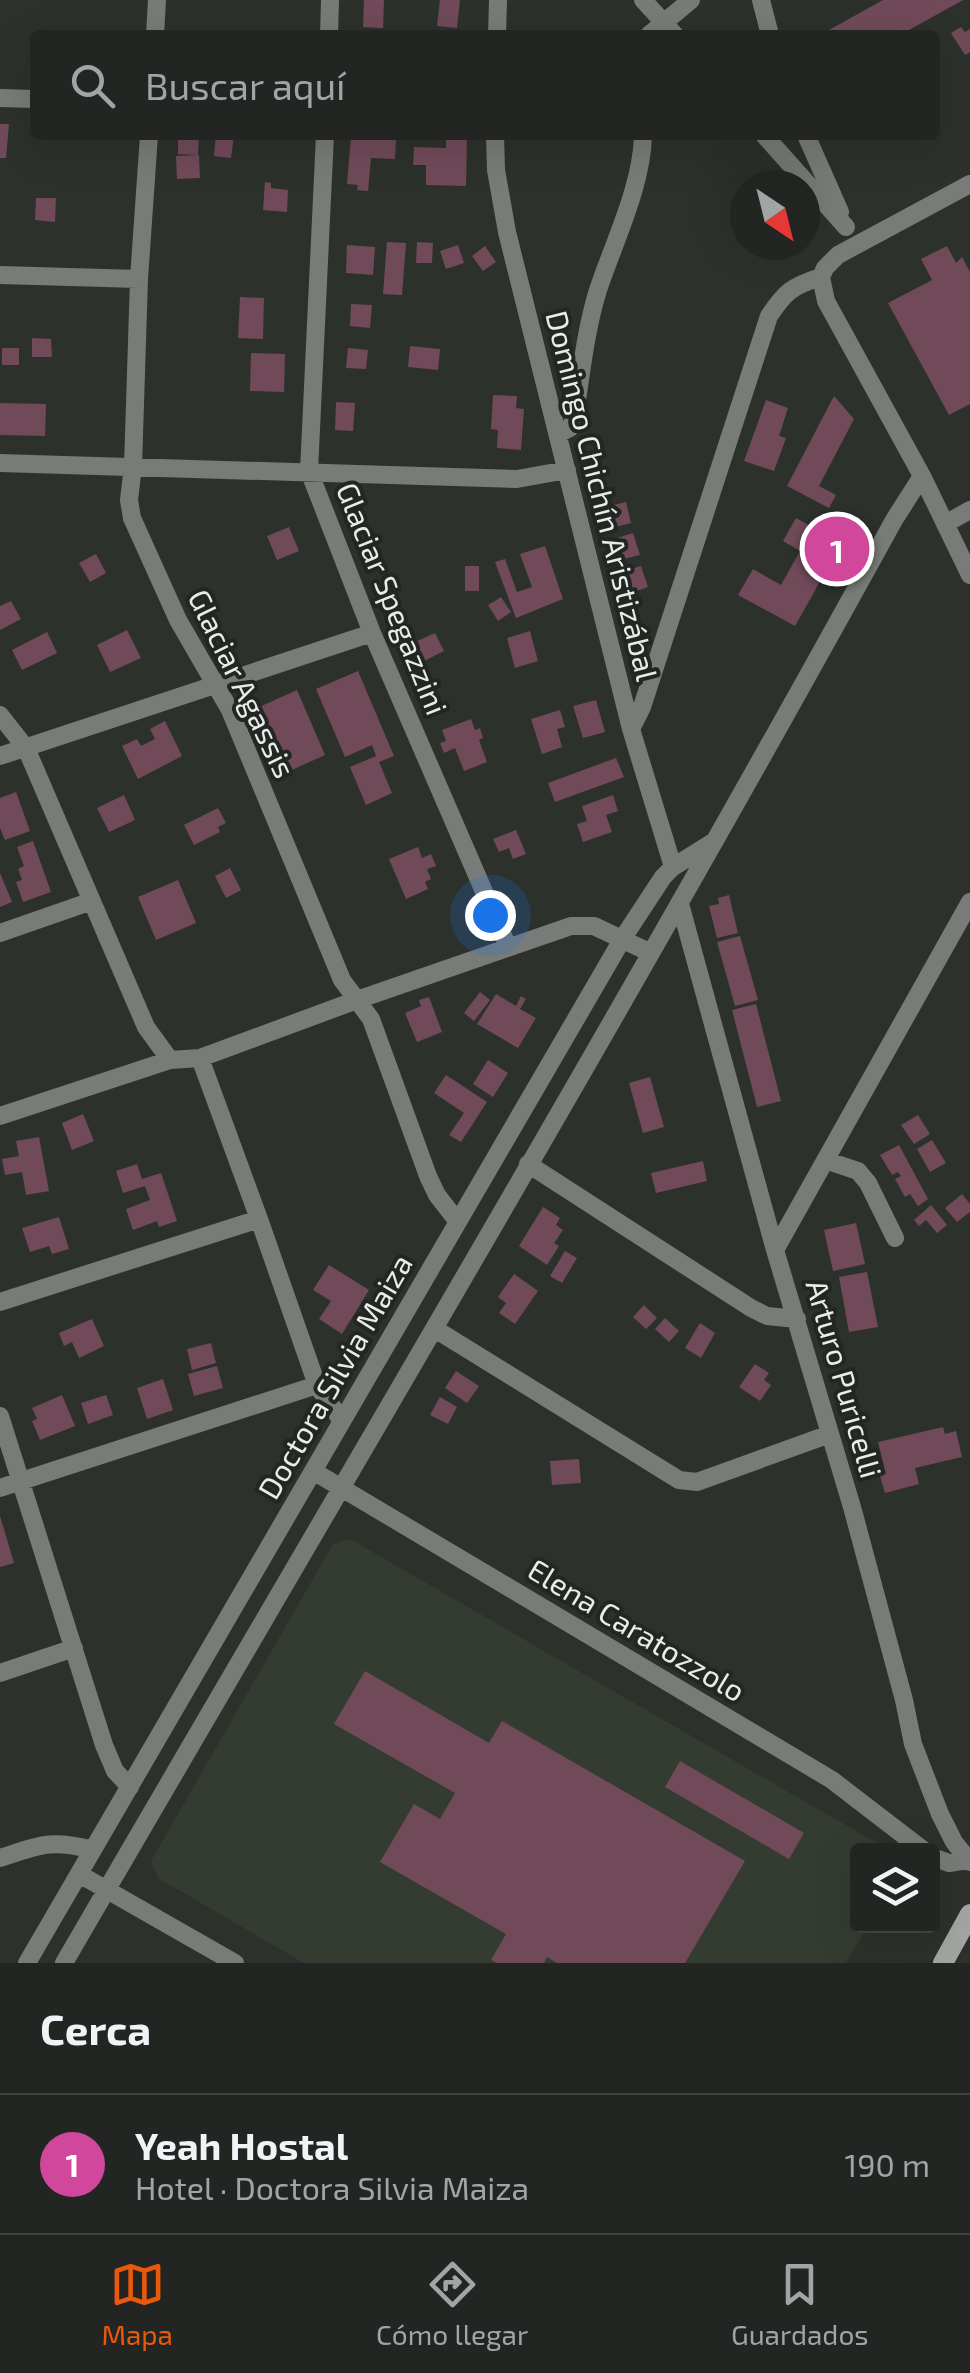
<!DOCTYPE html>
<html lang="es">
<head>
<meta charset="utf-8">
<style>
	:root { --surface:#222521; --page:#2a2d2a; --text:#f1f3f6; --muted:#a2a5a5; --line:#3f423f; --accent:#ea580c }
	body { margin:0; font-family:"Exo 2",sans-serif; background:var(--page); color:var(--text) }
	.controls { position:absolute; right:30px; bottom:30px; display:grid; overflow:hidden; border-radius:10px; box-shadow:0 10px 40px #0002 }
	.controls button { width:90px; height:90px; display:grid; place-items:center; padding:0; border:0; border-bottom:2px solid var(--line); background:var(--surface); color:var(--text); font:50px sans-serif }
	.compass { position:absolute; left:730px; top:170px; width:90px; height:90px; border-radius:50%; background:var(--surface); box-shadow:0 10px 40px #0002; rotate:145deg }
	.you { position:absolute; left:490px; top:915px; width:35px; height:35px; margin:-25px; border:8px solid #fff; border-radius:50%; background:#1a73e8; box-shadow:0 0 0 15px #1a73e833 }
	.badge { display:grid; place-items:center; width:65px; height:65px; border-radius:50%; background:var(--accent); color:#fff; font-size:32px; font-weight:700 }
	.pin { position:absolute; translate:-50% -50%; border:5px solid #fff; box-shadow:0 2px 10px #0006 }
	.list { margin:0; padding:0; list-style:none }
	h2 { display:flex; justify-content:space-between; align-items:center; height:130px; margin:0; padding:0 40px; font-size:42px }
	h2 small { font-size:32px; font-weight:400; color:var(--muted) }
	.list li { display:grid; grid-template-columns:65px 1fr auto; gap:30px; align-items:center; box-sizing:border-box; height:140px; padding:0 40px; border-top:2px solid var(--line) }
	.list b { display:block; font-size:38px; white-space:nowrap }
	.list p { margin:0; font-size:32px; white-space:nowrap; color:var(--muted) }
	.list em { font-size:32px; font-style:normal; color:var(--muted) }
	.icon { flex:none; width:55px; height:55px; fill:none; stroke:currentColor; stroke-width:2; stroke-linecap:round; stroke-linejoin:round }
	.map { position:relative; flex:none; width:970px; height:1963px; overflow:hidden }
	.search { position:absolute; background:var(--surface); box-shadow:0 10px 40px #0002; left:30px; right:30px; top:30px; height:110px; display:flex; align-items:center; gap:25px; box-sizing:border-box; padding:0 35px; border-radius:10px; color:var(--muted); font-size:38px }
	.sheet { height:270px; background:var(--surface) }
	nav { display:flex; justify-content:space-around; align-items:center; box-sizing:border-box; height:140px; border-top:2px solid var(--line); background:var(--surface); font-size:28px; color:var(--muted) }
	nav a { display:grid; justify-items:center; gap:5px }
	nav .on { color:var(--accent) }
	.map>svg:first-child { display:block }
	.built { fill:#343c32 }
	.building { fill:#704a59 }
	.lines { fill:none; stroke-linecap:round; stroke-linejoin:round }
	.street { stroke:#797b78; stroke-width:18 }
	.secondary { stroke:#a2a5a2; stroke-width:20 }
	.labels { text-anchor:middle; stroke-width:8; stroke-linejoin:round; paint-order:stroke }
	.street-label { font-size:30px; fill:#e9ece9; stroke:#232723 }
</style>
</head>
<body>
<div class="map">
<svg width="970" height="1963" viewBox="0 0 970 1963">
	<rect width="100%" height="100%" fill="#2d312c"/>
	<path class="built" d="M 350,1539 L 889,1850 L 858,1850 L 858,1926 L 868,1926 L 846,1963 L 304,1963 L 158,1878 L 151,1861 L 333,1544 Z"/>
	<path class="building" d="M 364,0 L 384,0 L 383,28 L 363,27 Z
		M 440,0 L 460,0 L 457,28 L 437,26 Z
		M 883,0 L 963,0 L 900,35 L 820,35 Z
		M 961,27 L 965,32 L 970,29 L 970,52 L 965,55 L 951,33 Z
		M 0,124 L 9,124 L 6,158 L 0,158 Z
		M 178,135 L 199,135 L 198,155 L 178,154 Z
		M 216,135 L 234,135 L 231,158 L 214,156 Z
		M 351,137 L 396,140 L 395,159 L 371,158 L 368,191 L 357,190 L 358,185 L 347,184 Z
		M 446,137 L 467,138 L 466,186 L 426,185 L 426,165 L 413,165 L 414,147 L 446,148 Z
		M 199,155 L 200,178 L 177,179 L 176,156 Z
		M 265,182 L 271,183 L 271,188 L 288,190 L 287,212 L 263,210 Z
		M 36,198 L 56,198 L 55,222 L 35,220 Z
		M 387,242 L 406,243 L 402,295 L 383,294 Z
		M 417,242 L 433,243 L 432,263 L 416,263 Z
		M 347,245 L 375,247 L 373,275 L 346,273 Z
		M 458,245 L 464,263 L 446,269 L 440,251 Z
		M 485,246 L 496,262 L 483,271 L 472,256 Z
		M 947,246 L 956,263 L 962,257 L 970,272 L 970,404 L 949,415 L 888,303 L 932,280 L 921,259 Z
		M 240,297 L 264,298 L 263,339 L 238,338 Z
		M 351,304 L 372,305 L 370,328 L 350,326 Z
		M 32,338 L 51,339 L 52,357 L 32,357 Z
		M 410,346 L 440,349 L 438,370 L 408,367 Z
		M 2,348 L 19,348 L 19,365 L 2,365 Z
		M 348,348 L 368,350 L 366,369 L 346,368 Z
		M 251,353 L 285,354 L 284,392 L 250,391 Z
		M 493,395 L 517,396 L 516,408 L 524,409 L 521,450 L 497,448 L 498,430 L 491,429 Z
		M 834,396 L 854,419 L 819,486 L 836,495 L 829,508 L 787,486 Z
		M 766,400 L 788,408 L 779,436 L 786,438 L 774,471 L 744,461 Z
		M 336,402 L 355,403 L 353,431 L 335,430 Z
		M 0,403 L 46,404 L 45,436 L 0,435 Z
		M 626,502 L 631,523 L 615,527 L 609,506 Z
		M 796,518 L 847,546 L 837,565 L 831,562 L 795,626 L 738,595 L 753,569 L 781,585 L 800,551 L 783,541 Z
		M 289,527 L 299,551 L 277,560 L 267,536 Z
		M 633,533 L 640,555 L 623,559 L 617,538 Z
		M 545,546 L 563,599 L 516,618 L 495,562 L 505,559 L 517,592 L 532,587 L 520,554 Z
		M 96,554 L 106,573 L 90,582 L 79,563 Z
		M 465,566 L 479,566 L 479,591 L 465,591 Z
		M 641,566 L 648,587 L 631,593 L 624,571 Z
		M 501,597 L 511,612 L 498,621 L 488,605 Z
		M 11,601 L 21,619 L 0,630 L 0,606 Z
		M 127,630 L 141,658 L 110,672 L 97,645 Z
		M 530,631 L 538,661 L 515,668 L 507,638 Z
		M 47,632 L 57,653 L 22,670 L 12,650 Z
		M 435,633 L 444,651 L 424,661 L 415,642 Z
		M 358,671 L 394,756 L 379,762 L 392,793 L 366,805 L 350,767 L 376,756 L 372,745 L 345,757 L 316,689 Z
		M 297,690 L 325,755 L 285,773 L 257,708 Z
		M 596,700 L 605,732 L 583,738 L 573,706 Z
		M 560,710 L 565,727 L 557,729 L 562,747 L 542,754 L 531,719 Z
		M 471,719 L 475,730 L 480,728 L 483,738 L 479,740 L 487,762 L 464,771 L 455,748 L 444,753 L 440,743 L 446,741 L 442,730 Z
		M 165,721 L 182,756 L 138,779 L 122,746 L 137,739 L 141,746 L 155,739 L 150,729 Z
		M 616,758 L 624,777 L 555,802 L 548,783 Z
		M 16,792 L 30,831 L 5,840 L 0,828 L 0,798 Z
		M 124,795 L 135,820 L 109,832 L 97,808 Z
		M 613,795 L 618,811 L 606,815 L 612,832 L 583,842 L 577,824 L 587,821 L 582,806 Z
		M 218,808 L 226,823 L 218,827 L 220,832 L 194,845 L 184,825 Z
		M 516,830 L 526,854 L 513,859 L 509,848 L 499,852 L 493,839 Z
		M 33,841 L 51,892 L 23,902 L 16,882 L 22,880 L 18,869 L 24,866 L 17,847 Z
		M 418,847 L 422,858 L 431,854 L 436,866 L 427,869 L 431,879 L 425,882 L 428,889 L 406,899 L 389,859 Z
		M 230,868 L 241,890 L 226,898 L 215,876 Z
		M 0,873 L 12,902 L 0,907 Z
		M 178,880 L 196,923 L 156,940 L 138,897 Z
		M 729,895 L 738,933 L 717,938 L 709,906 L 719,904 L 718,898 Z
		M 740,936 L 758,1000 L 735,1006 L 717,942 Z
		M 480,992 L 490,1000 L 474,1021 L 464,1013 Z
		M 496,994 L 516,1006 L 521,996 L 526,999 L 520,1009 L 536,1018 L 518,1048 L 477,1024 Z
		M 429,997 L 442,1032 L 417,1042 L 405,1013 L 421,1006 L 419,1000 Z
		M 756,1004 L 781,1101 L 757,1107 L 732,1010 Z
		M 488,1060 L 508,1073 L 493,1097 L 473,1084 Z
		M 446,1075 L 487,1102 L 461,1142 L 449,1135 L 464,1113 L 434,1093 Z
		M 650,1077 L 664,1127 L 643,1133 L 629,1083 Z
		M 83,1114 L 94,1141 L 72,1150 L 62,1123 Z
		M 918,1115 L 930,1134 L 914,1144 L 901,1125 Z
		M 39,1137 L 49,1191 L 26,1195 L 22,1172 L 5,1175 L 2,1159 L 19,1156 L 16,1141 Z
		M 932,1140 L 946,1163 L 930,1172 L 917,1149 Z
		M 899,1145 L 928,1199 L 918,1206 L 910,1194 L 905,1197 L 895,1179 L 901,1176 L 898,1172 L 892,1175 L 880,1155 Z
		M 703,1161 L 707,1181 L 656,1193 L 651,1173 Z
		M 137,1164 L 142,1179 L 161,1173 L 177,1221 L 159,1227 L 157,1221 L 133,1230 L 126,1209 L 150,1200 L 145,1186 L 123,1193 L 116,1171 Z
		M 962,1194 L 970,1204 L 970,1212 L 957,1222 L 945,1208 Z
		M 931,1205 L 947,1225 L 937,1233 L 926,1220 L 919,1226 L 914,1220 Z
		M 543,1207 L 560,1218 L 556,1225 L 563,1230 L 554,1243 L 559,1246 L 547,1265 L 519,1246 Z
		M 59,1217 L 69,1249 L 52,1254 L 49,1246 L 30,1252 L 22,1228 Z
		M 856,1223 L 865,1264 L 833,1271 L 824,1230 Z
		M 565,1251 L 577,1258 L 562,1283 L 550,1276 Z
		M 329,1265 L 369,1290 L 342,1334 L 319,1319 L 331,1301 L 313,1290 Z
		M 867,1272 L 878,1327 L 849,1332 L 839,1277 Z
		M 514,1274 L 538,1291 L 515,1324 L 499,1313 L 506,1303 L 498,1297 Z
		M 644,1305 L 657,1318 L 646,1329 L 633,1317 Z
		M 665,1318 L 679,1331 L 669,1342 L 655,1329 Z
		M 92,1319 L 104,1346 L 79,1358 L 72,1342 L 64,1346 L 59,1333 Z
		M 700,1323 L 715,1333 L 701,1358 L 685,1348 Z
		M 211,1343 L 216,1363 L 192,1370 L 187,1349 Z
		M 755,1364 L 769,1373 L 764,1380 L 771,1385 L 760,1401 L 739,1387 Z
		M 217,1366 L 223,1388 L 194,1396 L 188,1374 Z
		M 456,1371 L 479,1386 L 467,1403 L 445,1388 Z
		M 163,1379 L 173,1410 L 147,1419 L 137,1388 Z
		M 62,1395 L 75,1426 L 40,1440 L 32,1421 L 37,1419 L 32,1408 Z
		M 106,1395 L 113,1415 L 88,1424 L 81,1403 Z
		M 440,1397 L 457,1407 L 448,1424 L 430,1415 Z
		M 943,1427 L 945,1434 L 956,1431 L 962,1457 L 915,1468 L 919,1484 L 885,1493 L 880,1476 L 886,1474 L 878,1442 Z
		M 579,1459 L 581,1483 L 552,1485 L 550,1461 Z
		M 0,1516 L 14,1563 L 0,1567 Z
		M 365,1671 L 489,1743 L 502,1721 L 745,1861 L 685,1963 L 557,1963 L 547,1957 L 544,1963 L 497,1963 L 491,1960 L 506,1934 L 380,1862 L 414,1804 L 440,1819 L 455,1793 L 334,1724 Z
		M 680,1761 L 804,1833 L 789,1859 L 665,1787 Z"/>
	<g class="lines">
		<path class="street" d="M 643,0 L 675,35
			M 761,0 L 770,35
			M 155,35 L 157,0
			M 329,35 L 330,0
			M 497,35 L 498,0
			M 649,35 L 691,0
			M 0,98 L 35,99
			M 149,135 L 139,279 L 133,466 L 129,500 L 132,518 L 178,620 L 230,710 L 342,980 L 371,1019 L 428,1176 L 437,1195 L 458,1222
			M 325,135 L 309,471 L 372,633 L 508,947
			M 495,135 L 496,170 L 507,232 L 631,729 L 673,867
			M 764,135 L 846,227
			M 806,135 L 840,212
			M 0,275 L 139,279
			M 821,277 L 826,301 L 922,476 L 970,575
			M 821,277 L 825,268 L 838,255 L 970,184
			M 558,434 L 570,428 L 574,420 C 581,377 585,332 598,290 C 614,242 642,186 643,135
			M 0,463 L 517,479 L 567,470
			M 945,524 L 970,510
			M 0,715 L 26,748 L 146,1027 L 170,1060
			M 631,729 L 642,707 L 769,316 C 785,292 792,286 821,277
			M 0,756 L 372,633
			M 680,904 L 775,1250 L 852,1507 L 904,1700 L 913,1744 L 940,1814 L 954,1842 L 970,1862
			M 0,933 L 92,901
			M 200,1058 L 259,1219 L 317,1385 L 342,1421
			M 0,1116 L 170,1060 L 200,1058 L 357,1000 L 571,926 L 594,926 L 651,953
			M 825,1160 L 858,1171 L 868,1183 L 895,1238
			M 528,1164 L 751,1308 L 767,1316 L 797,1319
			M 775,1250 L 970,902
			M 0,1302 L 259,1219
			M 435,1329 L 679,1480 L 697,1482 L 830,1434
			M 0,1416 L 104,1745 L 115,1771 L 130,1787
			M 313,1471 L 832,1780 L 923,1850
			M 0,1488 L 317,1385
			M 0,1673 L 74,1648
			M 932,1857 L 949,1863 L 967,1860
			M 0,1858 C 40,1845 50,1839 93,1850
			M 79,1874 L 235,1963
			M 27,1963 L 623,938 L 663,877 L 673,867 L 715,841
			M 64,1963 C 343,1483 627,1006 894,520 L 922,476"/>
		<path class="secondary" d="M 943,1963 L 970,1914"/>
	</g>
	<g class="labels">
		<g class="street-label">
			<text transform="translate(601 496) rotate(76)" y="10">Domingo Chichín Aristizábal</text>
			<text transform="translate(391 599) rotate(68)" y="10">Glaciar Spegazzini</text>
			<text transform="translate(241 684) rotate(64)" y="10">Glaciar Agassis</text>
			<text transform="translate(336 1377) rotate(-60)" y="10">Doctora Silvia Maiza</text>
			<text transform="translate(843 1379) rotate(74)" y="10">Arturo Puricelli</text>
			<text transform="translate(636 1631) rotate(31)" y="10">Elena Caratozzolo</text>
		</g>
	</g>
</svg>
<div class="controls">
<button><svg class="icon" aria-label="layers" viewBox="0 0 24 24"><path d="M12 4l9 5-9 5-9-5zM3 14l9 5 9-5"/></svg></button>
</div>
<svg class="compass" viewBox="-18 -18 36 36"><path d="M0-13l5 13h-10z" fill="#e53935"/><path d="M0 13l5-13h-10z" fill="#a2a5a5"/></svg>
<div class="you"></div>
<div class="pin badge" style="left:837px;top:549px;background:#d1479c">1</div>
<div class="search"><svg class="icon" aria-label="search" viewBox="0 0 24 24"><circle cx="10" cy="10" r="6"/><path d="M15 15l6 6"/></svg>Buscar aquí</div>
</div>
<section class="sheet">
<h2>Cerca<small></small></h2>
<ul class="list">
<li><span class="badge" style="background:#d1479c">1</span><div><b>Yeah Hostal</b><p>Hotel · Doctora Silvia Maiza</p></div><em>190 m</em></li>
</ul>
</section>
<nav>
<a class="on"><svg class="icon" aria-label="map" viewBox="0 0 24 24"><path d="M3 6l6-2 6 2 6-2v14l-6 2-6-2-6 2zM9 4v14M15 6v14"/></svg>Mapa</a>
<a><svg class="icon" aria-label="directions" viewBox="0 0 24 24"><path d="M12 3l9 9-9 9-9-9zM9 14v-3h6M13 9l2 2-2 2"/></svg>Cómo llegar</a>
<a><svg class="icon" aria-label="saved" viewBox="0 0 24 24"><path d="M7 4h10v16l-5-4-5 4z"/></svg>Guardados</a>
</nav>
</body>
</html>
